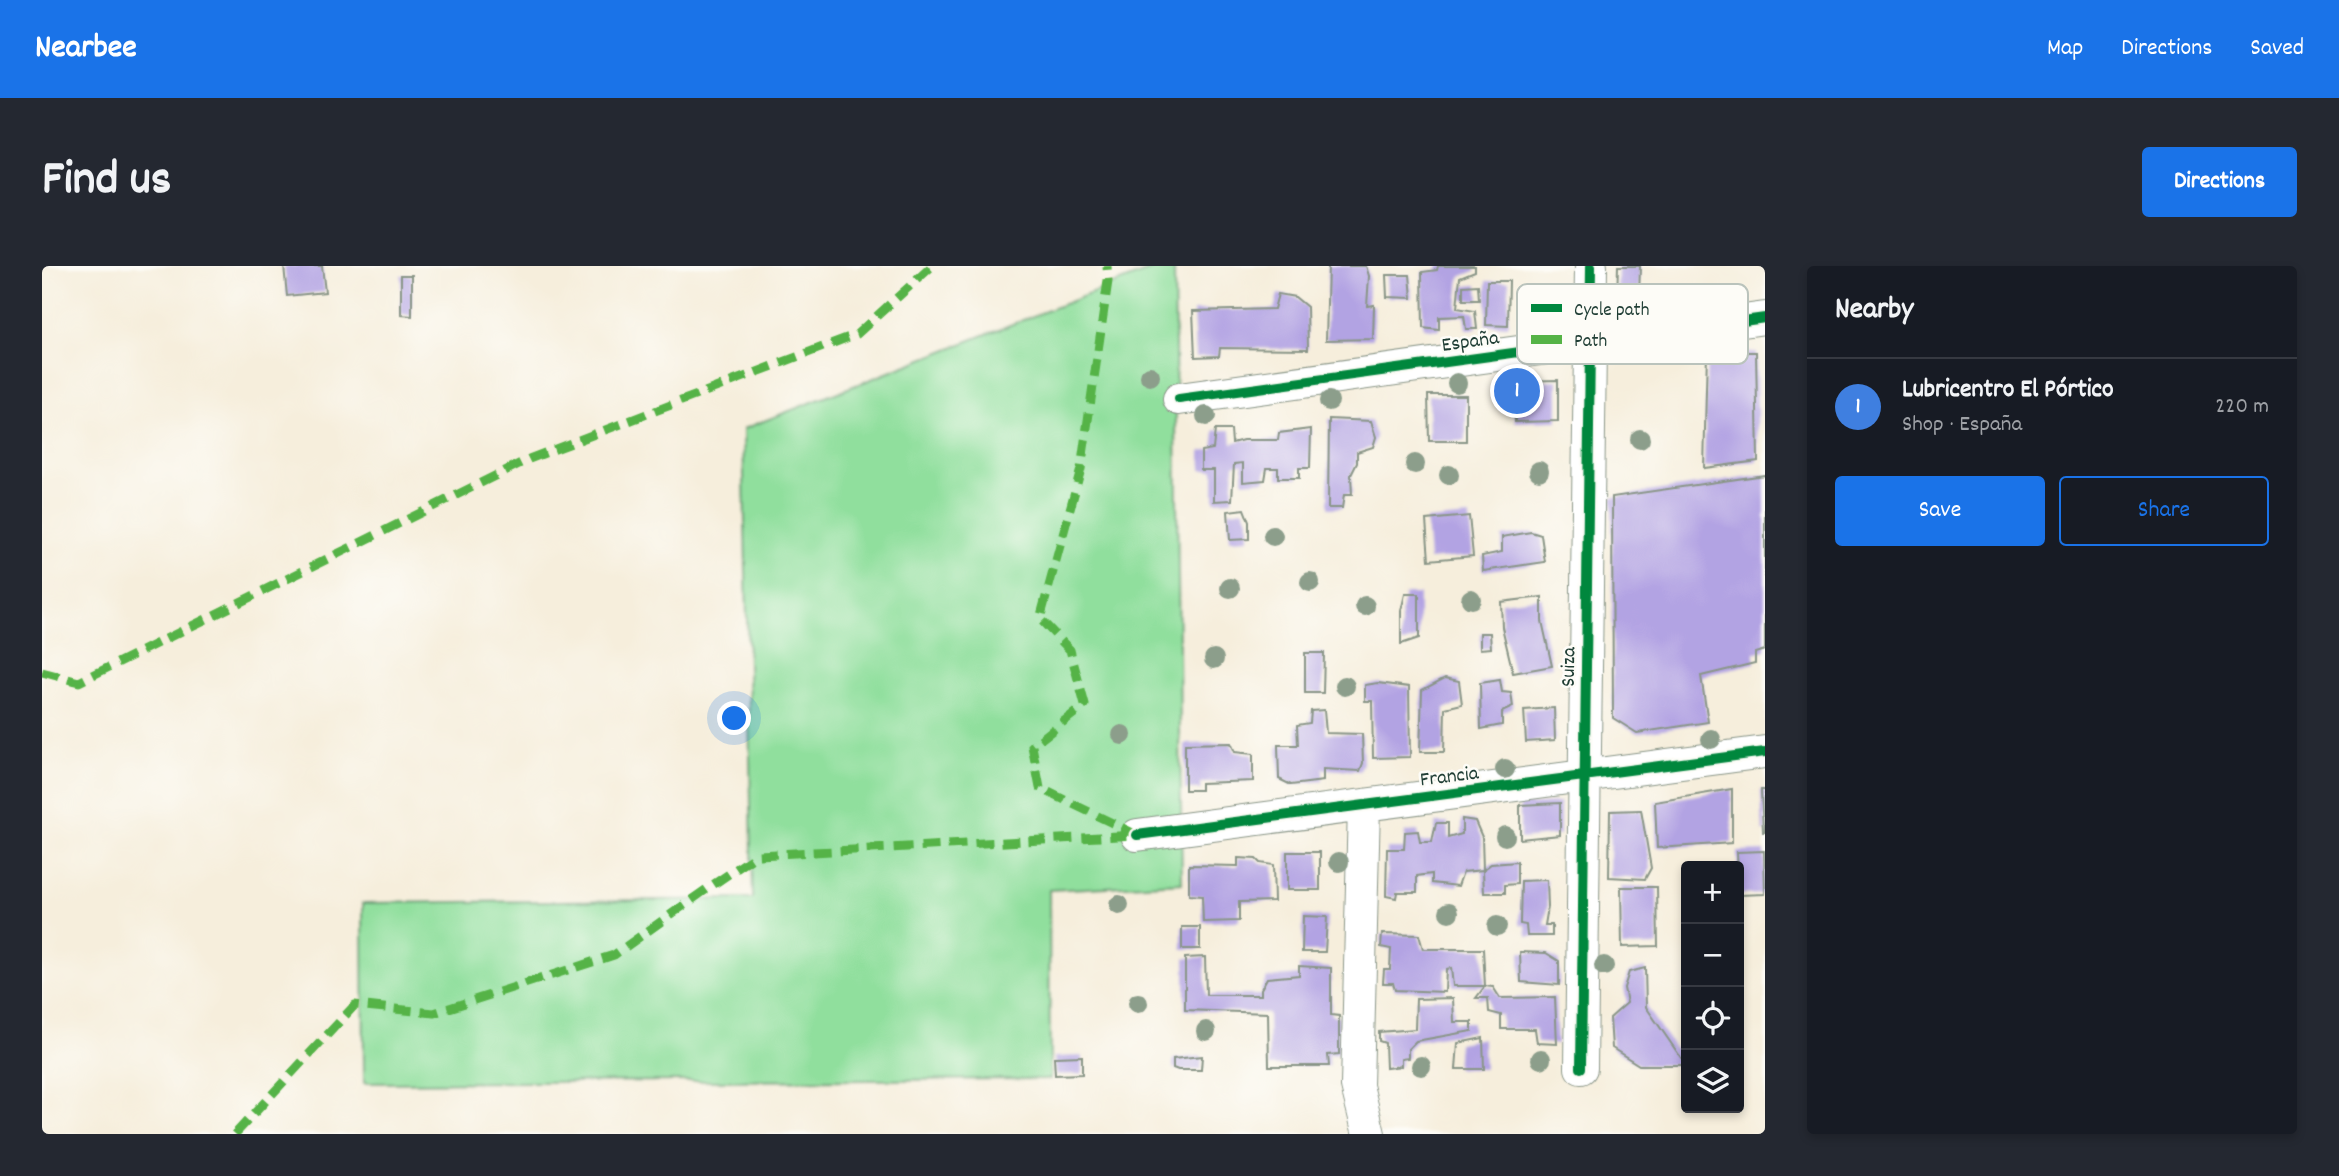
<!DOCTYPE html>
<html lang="en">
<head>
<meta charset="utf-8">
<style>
	:root { --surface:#171b24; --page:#242831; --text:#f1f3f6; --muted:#9ea1a6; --line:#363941; --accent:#1a73e8 }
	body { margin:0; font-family:Dekko,sans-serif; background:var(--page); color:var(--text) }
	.controls { position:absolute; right:21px; bottom:21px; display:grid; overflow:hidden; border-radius:7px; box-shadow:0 4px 10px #0003 }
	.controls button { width:63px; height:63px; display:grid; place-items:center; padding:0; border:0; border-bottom:2px solid var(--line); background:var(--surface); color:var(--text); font:35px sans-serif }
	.you { position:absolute; left:693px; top:453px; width:24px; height:24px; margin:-18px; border:5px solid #fff; border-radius:50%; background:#1a73e8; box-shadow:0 0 0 10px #1a73e833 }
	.badge { display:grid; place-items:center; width:46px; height:46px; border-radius:50%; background:var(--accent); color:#fff; font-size:23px; font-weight:700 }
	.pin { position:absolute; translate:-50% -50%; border:4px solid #fff; box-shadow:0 2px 7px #0006 }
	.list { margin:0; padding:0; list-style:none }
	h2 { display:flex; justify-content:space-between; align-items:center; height:91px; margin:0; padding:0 28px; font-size:30px }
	h2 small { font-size:23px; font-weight:400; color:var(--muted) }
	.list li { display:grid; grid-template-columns:46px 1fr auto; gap:21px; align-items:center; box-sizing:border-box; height:98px; padding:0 28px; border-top:2px solid var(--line) }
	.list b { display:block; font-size:26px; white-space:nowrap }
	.list p { margin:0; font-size:23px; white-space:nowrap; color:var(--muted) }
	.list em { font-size:23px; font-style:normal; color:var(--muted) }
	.actions { display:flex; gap:14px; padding:21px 28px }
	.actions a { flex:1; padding:16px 0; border:2px solid var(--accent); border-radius:7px; text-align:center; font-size:24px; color:var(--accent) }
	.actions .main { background:var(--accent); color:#fff }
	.icon { flex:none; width:38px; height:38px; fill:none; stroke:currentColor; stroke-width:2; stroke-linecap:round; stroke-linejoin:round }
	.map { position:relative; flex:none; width:1723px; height:868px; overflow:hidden; border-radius:7px }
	header { display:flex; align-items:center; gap:42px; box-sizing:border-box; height:98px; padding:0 35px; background:var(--accent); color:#fff }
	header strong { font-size:33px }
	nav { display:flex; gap:38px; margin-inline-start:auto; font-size:24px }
	.intro { display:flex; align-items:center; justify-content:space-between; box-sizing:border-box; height:168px; padding:0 42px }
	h1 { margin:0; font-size:49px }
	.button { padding:18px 32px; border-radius:7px; background:var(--accent); color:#fff; font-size:24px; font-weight:700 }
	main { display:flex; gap:42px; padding:0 42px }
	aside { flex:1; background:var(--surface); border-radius:7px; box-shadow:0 4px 10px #0003 }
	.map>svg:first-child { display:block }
	.green { fill:#90df9d; stroke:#588e68; stroke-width:2 }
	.building { fill:#b2a3e3 }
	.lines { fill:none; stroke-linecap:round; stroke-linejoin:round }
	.street-casing { stroke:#8a9688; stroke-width:34 }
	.street { stroke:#fff; stroke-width:32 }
	.quiet { stroke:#55b346; stroke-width:9; stroke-dasharray:18 9; stroke-linecap:butt }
	.cycleway-casing { stroke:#fdfcf7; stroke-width:15 }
	.cycleway { stroke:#00873e; stroke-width:10 }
	.tree { fill:#8c9e8b }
	.labels { text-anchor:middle; stroke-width:5; stroke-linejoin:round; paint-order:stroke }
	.street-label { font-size:21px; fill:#1f3d34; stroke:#fdfcf7 }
	.key { fill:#fdfcf7; stroke:#bac3bc; stroke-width:2 }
	.key-label { font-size:19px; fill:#1f3d34 }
</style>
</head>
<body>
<header>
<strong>Nearbee</strong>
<nav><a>Map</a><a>Directions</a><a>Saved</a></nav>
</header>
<div class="intro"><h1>Find us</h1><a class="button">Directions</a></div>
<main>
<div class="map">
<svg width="1723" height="868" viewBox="0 0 1723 868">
	<rect width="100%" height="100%" fill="#fdfcf7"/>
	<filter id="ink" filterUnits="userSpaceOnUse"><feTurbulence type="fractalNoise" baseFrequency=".0143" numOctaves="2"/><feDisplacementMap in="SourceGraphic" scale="14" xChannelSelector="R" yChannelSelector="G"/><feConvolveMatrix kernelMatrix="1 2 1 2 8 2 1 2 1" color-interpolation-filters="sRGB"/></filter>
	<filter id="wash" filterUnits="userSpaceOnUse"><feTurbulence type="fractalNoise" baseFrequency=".00686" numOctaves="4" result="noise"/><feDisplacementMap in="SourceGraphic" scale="28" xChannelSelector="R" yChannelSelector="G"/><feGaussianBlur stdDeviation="1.57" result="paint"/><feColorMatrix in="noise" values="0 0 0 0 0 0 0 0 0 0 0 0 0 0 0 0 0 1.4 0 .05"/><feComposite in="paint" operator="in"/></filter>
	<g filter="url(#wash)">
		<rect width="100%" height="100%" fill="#f6eedc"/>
		<path class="green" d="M 1119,0 L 1132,0 L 1140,617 L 1007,624 L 1008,813 L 322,817 L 321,637 L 711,633 L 701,163 Z"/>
		<g id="blocks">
			<path class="building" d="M 242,0 L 280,0 L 283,26 L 245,30 Z
				M 1286,0 L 1324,0 L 1327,10 L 1325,40 L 1332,39 L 1331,73 L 1284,74 Z
				M 1396,0 L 1433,0 L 1433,5 L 1418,11 L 1415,42 L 1433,45 L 1435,63 L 1424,63 L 1422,50 L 1397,51 L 1397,64 L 1381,62 L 1380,6 L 1395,4 Z
				M 1576,0 L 1598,0 L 1597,32 L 1575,31 Z
				M 359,9 L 370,9 L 370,50 L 359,49 Z
				M 1344,9 L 1368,9 L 1370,32 L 1345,31 Z
				M 1445,15 L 1467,15 L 1466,60 L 1444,59 Z
				M 1436,19 L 1437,34 L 1421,34 L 1421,20 Z
				M 1236,28 L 1253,31 L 1265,41 L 1266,83 L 1178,82 L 1177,90 L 1153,91 L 1151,45 L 1232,43 Z
				M 1665,86 L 1714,86 L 1716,195 L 1662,202 Z
				M 1516,114 L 1516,155 L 1473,156 L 1472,115 Z
				M 1386,129 L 1424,129 L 1424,175 L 1387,175 Z
				M 1287,153 L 1329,155 L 1334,171 L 1331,181 L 1315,186 L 1315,197 L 1309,209 L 1310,229 L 1302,229 L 1300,242 L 1286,242 Z
				M 1269,163 L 1268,202 L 1257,202 L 1257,212 L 1236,212 L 1236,202 L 1225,202 L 1223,214 L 1201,216 L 1201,197 L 1192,198 L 1190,234 L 1172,235 L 1172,204 L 1159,204 L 1159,185 L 1171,183 L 1173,164 L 1189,164 L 1190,177 L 1201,174 L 1236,174 L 1237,167 Z
				M 1723,209 L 1723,384 L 1713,387 L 1713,397 L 1659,410 L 1666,456 L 1595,467 L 1571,452 L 1570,231 Z
				M 1202,243 L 1207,256 L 1207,273 L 1188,274 L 1186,245 Z
				M 1427,250 L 1431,290 L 1387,294 L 1384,254 Z
				M 1489,266 L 1499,269 L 1503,296 L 1441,305 L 1440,290 L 1460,286 L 1460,271 Z
				M 1363,328 L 1377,328 L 1377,372 L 1359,378 L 1359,345 Z
				M 1500,331 L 1500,355 L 1510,400 L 1471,407 L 1460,361 L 1459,336 Z
				M 1438,367 L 1448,367 L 1449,382 L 1438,383 Z
				M 1263,387 L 1282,387 L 1281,427 L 1263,427 Z
				M 1403,412 L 1417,415 L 1420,438 L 1403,442 L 1402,486 L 1378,486 L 1380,424 Z
				M 1458,414 L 1460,426 L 1469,427 L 1471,441 L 1460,446 L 1460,459 L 1439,463 L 1438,417 Z
				M 1336,417 L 1367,421 L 1368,491 L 1331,492 L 1330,435 L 1323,435 L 1323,419 Z
				M 1512,442 L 1513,474 L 1484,476 L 1482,444 Z
				M 1282,444 L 1284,467 L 1320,468 L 1321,497 L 1318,505 L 1281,503 L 1281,515 L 1249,519 L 1237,513 L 1236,479 L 1256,479 L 1255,459 L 1268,457 L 1269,445 Z
				M 1189,477 L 1193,486 L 1211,488 L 1211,515 L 1159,517 L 1159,524 L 1143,524 L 1143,478 Z
				M 1690,523 L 1690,577 L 1615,582 L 1613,536 Z
				M 1719,524 L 1723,524 L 1723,566 L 1721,566 Z
				M 1518,537 L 1518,569 L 1478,573 L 1478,539 Z
				M 1599,544 L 1609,602 L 1603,613 L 1567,611 L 1568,545 Z
				M 1420,553 L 1433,555 L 1440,571 L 1441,604 L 1421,606 L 1416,620 L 1390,617 L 1390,608 L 1375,610 L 1375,626 L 1355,626 L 1354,632 L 1344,630 L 1345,583 L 1362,583 L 1363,566 L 1376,565 L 1378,576 L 1390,576 L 1394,557 L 1406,557 L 1406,572 L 1420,568 Z
				M 1722,585 L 1723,628 L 1697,629 L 1695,586 Z
				M 1245,586 L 1278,586 L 1278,624 L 1245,624 Z
				M 1196,592 L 1214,593 L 1218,597 L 1231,599 L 1232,635 L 1197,636 L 1197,655 L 1161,656 L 1160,630 L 1147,629 L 1147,599 L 1196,600 Z
				M 1475,596 L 1475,618 L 1463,619 L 1463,627 L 1442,627 L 1441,604 L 1449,598 Z
				M 1505,614 L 1506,641 L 1503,659 L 1510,659 L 1510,670 L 1485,670 L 1484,659 L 1478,658 L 1479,615 Z
				M 1579,621 L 1615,621 L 1616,680 L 1580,681 Z
				M 1261,650 L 1285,651 L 1283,686 L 1260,686 Z
				M 1140,661 L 1158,661 L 1158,683 L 1140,683 Z
				M 1340,668 L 1377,669 L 1381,683 L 1441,683 L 1443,720 L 1451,721 L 1458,732 L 1513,731 L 1515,778 L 1495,777 L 1493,763 L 1459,763 L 1459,749 L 1447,746 L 1446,732 L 1434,732 L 1443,720 L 1411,720 L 1409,702 L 1404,703 L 1403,726 L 1353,724 L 1351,717 L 1341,717 L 1342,703 L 1348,703 L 1349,683 L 1339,681 Z
				M 1478,686 L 1504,687 L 1517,695 L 1517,719 L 1479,716 Z
				M 1163,691 L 1164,729 L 1219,729 L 1219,723 L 1225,712 L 1257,709 L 1257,700 L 1289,702 L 1289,749 L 1297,750 L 1297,788 L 1286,789 L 1287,800 L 1227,800 L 1226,747 L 1143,744 L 1143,692 Z
				M 1603,702 L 1604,741 L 1644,799 L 1597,799 L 1570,782 L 1568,752 L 1585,737 L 1582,722 L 1587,706 Z
				M 1411,732 L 1412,756 L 1430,756 L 1430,765 L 1374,775 L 1366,783 L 1366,792 L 1359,793 L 1359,800 L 1344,802 L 1343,777 L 1337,775 L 1337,766 L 1373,763 L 1374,733 Z
				M 1441,772 L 1442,803 L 1414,803 L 1416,777 Z
				M 1040,790 L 1040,808 L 1013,809 L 1012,791 Z
				M 1160,790 L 1159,804 L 1136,804 L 1131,802 L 1131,793 Z"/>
		</g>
	</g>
	<g filter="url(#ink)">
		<use href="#blocks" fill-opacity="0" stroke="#8a9688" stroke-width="2"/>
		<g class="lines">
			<defs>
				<path id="street" d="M 1137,133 L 1723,52
					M 1322,539 L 1315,820 L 1327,868
					M 1095,569 L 1723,486
					M 1539,802 L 1549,0"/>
			</defs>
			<use href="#street" class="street-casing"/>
			<use href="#street" class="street"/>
			<path class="quiet" d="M 0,406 L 37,416 L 487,193 L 815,68 L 890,0
				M 193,868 L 313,739 L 392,747 L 572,689 L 669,620 L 715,589 L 1095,569 L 998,522 L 990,480 L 1043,439 L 1028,384 L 998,353 L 1039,203 L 1066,15 L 1065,0"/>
			<defs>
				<path id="cycleway" d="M 1137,133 L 1723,52
					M 1095,569 L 1723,486
					M 1539,802 L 1549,0"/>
			</defs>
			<use href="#cycleway" class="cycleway-casing"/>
			<use href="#cycleway" class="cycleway"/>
		</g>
		<g class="tree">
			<circle cx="1108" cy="110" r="10"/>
			<circle cx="1415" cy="117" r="10"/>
			<circle cx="1287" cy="135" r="10"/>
			<circle cx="1164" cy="150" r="10"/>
			<circle cx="1598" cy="173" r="10"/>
			<circle cx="1373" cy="198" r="10"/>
			<circle cx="1497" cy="205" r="10"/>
			<circle cx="1407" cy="209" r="10"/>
			<circle cx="1231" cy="270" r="10"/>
			<circle cx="1268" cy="316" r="10"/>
			<circle cx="1188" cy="322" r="10"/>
			<circle cx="1429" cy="333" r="10"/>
			<circle cx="1323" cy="340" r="10"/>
			<circle cx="1172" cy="393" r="10"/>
			<circle cx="1303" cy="420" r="10"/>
			<circle cx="1080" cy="469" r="10"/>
			<circle cx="1669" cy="473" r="10"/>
			<circle cx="1463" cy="503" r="10"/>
			<circle cx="1463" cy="570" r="10"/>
			<circle cx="1297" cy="596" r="10"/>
			<circle cx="1077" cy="639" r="10"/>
			<circle cx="1407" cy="646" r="10"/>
			<circle cx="1455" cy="660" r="10"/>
			<circle cx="1562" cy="700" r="10"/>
			<circle cx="1096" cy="737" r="10"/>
			<circle cx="1164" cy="765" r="10"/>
			<circle cx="1499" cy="793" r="10"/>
			<circle cx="1379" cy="800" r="10"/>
		</g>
	</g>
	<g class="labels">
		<g class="street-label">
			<text transform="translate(1428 74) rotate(-8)" y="7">España</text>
			<text transform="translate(1525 401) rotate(-89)" y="7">Suiza</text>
			<text transform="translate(1407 509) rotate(-7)" y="7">Francia</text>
		</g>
	</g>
	<rect x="1475" y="18" width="231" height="80" rx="10" class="key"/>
	<rect x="1489" y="38" width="31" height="8" fill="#00873e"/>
	<rect x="1489" y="69" width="31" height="9" fill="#55b346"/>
	<g class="key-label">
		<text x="1532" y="49">Cycle path</text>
		<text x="1532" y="80">Path</text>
	</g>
</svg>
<div class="controls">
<button>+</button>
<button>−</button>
<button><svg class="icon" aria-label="locate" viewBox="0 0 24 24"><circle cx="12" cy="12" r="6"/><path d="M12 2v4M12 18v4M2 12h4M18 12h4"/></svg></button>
<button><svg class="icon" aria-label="layers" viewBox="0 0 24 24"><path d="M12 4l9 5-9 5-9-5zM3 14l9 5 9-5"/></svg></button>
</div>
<div class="you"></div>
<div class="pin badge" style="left:1475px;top:125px;background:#3f7fe0">1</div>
</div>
<aside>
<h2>Nearby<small></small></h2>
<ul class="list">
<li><span class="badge" style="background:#3f7fe0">1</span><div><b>Lubricentro El Pórtico</b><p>Shop · España</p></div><em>220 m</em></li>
</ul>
<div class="actions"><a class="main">Save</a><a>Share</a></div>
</aside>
</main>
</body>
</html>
